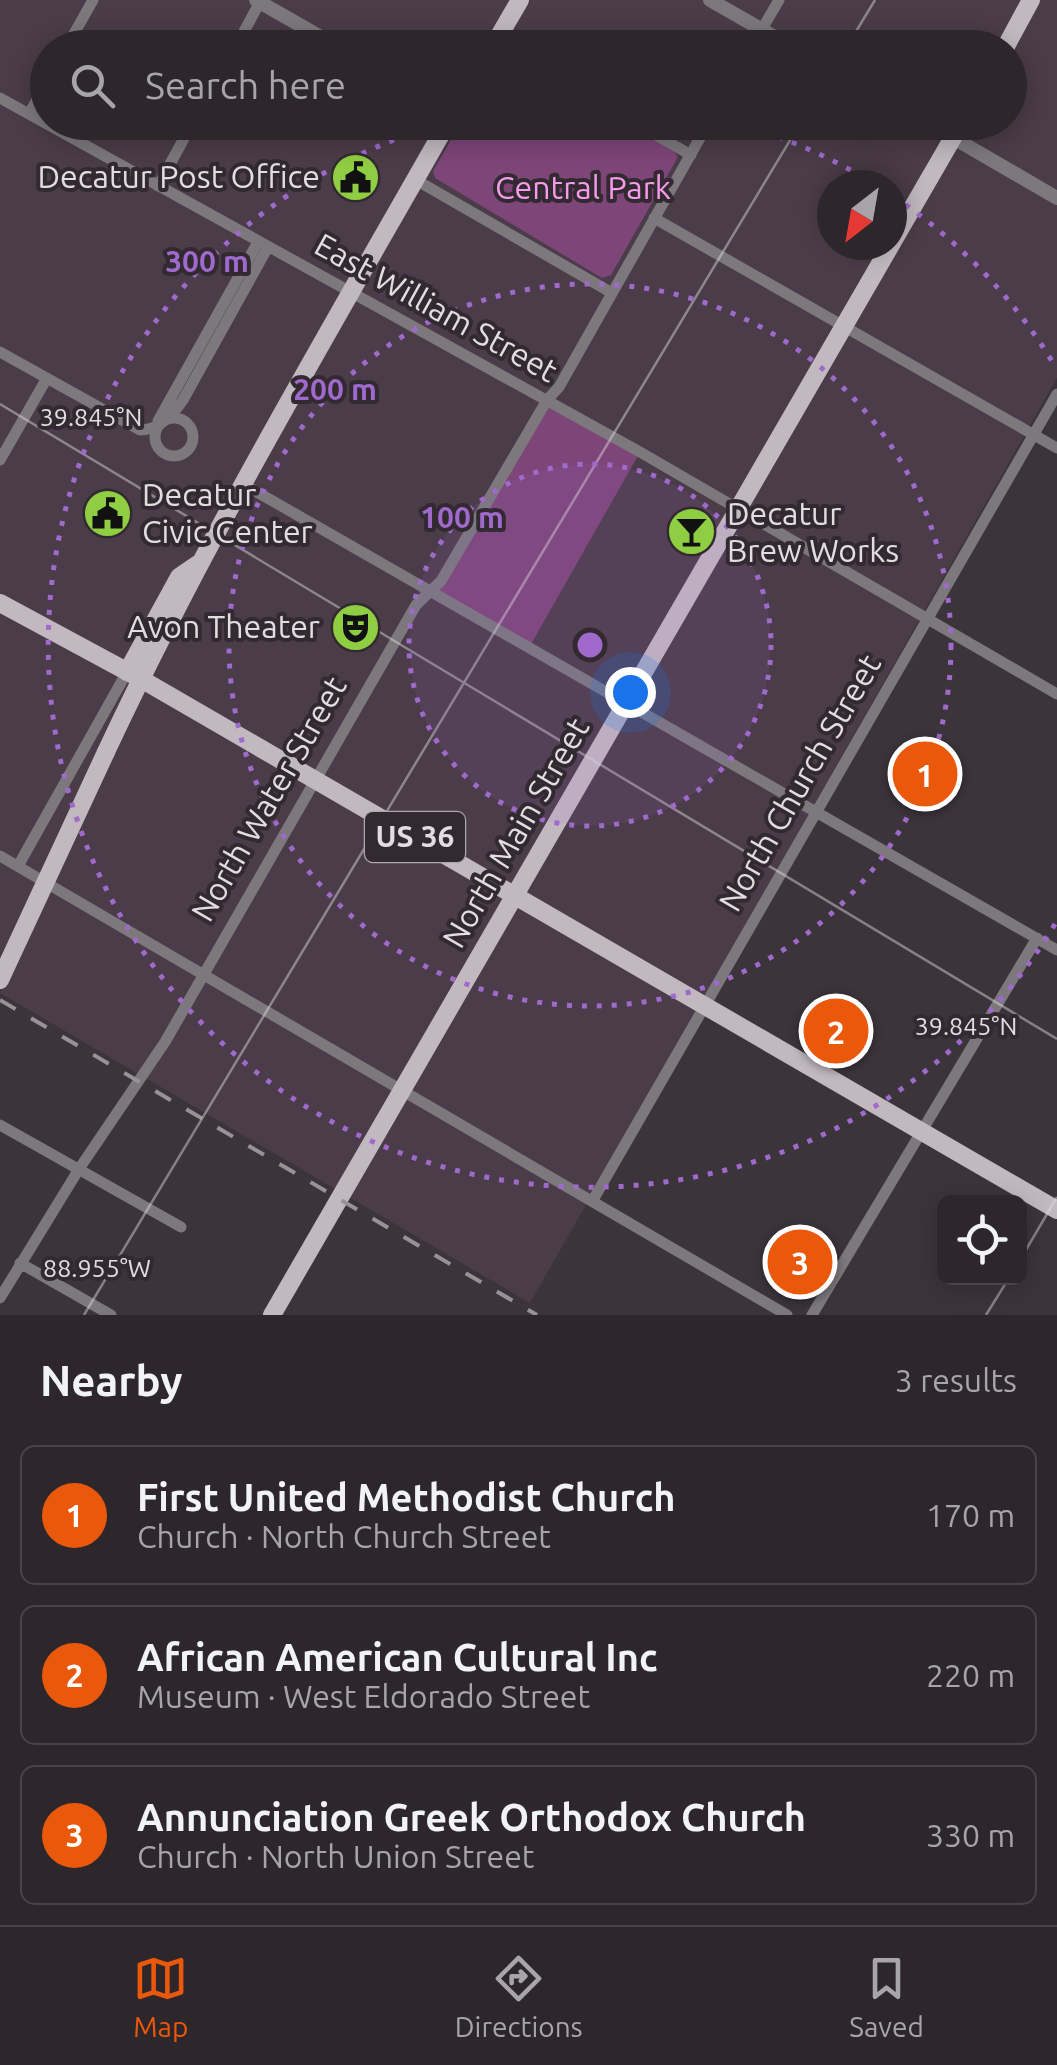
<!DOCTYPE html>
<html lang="en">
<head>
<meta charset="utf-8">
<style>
	:root { --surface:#2d272c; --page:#352f34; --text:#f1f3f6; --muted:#a7a5a9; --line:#484448; --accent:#ea580c }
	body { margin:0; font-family:Ubuntu,sans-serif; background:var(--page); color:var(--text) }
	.controls { position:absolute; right:30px; bottom:30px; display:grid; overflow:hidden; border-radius:15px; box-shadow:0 5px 25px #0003 }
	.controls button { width:90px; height:90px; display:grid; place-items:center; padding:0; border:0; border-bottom:2px solid var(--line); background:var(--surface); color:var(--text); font:50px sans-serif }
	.compass { position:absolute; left:817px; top:170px; width:90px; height:90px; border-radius:50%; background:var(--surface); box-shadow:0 5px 25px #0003; rotate:211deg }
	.you { position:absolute; left:630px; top:692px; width:35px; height:35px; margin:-25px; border:8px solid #fff; border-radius:50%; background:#1a73e8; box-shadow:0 0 0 15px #1a73e833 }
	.badge { display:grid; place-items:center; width:65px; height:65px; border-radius:50%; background:var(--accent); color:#fff; font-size:32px; font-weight:700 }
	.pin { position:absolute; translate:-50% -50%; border:5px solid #fff; box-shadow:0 2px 10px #0006 }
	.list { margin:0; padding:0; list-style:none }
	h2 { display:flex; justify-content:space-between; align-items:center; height:130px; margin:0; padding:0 40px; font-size:42px }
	h2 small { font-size:32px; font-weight:400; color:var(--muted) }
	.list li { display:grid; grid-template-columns:65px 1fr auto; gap:30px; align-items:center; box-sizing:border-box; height:140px; margin:0 20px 20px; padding:0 20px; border:2px solid var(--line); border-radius:15px }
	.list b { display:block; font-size:38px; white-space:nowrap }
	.list p { margin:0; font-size:32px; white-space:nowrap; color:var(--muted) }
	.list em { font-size:32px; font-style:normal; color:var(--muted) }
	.icon { flex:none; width:55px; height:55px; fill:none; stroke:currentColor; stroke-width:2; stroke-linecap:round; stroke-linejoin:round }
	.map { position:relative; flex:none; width:1057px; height:1315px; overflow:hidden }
	.search { position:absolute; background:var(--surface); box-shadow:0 5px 25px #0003; left:30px; right:30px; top:30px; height:110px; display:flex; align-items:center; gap:25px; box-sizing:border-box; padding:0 35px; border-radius:55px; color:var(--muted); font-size:38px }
	.sheet { height:610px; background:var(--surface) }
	nav { display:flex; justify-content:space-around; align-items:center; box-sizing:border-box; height:140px; border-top:2px solid var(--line); background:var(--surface); font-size:28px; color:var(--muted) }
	nav a { display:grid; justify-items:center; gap:5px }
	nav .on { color:var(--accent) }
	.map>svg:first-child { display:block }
	.built { fill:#4a3c48; fill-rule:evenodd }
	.green { fill:#7e4578 }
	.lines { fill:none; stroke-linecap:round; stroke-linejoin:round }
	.minor { stroke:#7c787c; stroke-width:11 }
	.tertiary { stroke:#7c787c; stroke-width:14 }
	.primary { stroke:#c2b9c0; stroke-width:18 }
	.rail { stroke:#989197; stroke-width:4; stroke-dasharray:18 18; stroke-linecap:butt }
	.primary-bridge { stroke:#c2b9c0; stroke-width:18 }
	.ticks { fill:none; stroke:#e3dde2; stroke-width:2.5; stroke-opacity:0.45 }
	.ring { fill:none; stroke:#9f6acb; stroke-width:5; stroke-dasharray:5 10 }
	.labels { text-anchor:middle; stroke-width:8; stroke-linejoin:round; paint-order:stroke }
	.shield { fill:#322a30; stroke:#aea7ad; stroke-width:2.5 }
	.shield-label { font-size:30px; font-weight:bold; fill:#e3dde2 }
	.poi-label { font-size:32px; fill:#e3dde2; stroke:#322a30; text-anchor:end }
	.park-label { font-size:32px; fill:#f69aeb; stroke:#322a30 }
	.street-label { font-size:32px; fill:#e3dde2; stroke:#322a30 }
	.ticks-label { font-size:25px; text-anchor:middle; fill:#e3dde2; stroke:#322a30; stroke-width:8; stroke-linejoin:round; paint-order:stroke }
	.centre { fill:#9f6acb; stroke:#322a30; stroke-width:5 }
	.ring-label { font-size:30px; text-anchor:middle; font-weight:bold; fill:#9f6acb; stroke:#322a30; stroke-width:8; stroke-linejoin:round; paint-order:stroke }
</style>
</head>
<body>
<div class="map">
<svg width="1057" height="1315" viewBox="0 0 1057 1315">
	<rect width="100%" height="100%" fill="#3c343b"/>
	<path class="built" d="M 0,0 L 1057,0 L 1057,378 L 530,1303 L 0,993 ZM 48,48 L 1010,48 L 1010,122 L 48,122 ZM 832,185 L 892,185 L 892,245 L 832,245 Z"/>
	<path class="green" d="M 461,123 L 626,123 L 672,149 L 678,157 L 611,275 L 602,278 L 435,178 L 433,171 Z
		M 547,400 L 640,452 L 530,646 L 431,591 Z"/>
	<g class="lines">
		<path class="minor" d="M 66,48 L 93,0
			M 235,48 L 260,2
			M 751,48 L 779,0
			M 0,98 L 640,452 L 1057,694
			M 29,114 L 48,80
			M 633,122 L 691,155
			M 416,180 L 612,293
			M 158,186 L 193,122
			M 654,218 L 1057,448
			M 0,352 L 140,430 C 158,430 173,415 183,400 L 268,247
			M155 437a19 19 0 1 1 38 0a19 19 0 1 1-38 0Z
			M 158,421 L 258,242
			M 0,460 L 47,378
			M 243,484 L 1057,950
			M 0,856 L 787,1315
			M 18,866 L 127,672
			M 0,1125 L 181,1227
			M 593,1200 L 1057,394
			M 20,1263 L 111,1315
			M 0,1298 L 79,1169 L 165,1042 L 416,605 L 441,581 L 547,400 L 559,387 L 709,122
			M 812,1315 L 1037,938"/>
		<path class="tertiary" d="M 256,0 L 340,48
			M 710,0 L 794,48
			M 926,122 L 1057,198"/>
		<path class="primary" d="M 492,48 L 520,0
			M 1005,48 L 1031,0
			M 0,603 L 141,679 L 1057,1210
			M 127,672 L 179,577 L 198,564
			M 106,752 C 207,536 330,330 448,122
			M 272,1315 L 962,122"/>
		<path class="rail" d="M 0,1000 L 537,1315"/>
		<path class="primary-bridge" d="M 0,980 L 106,752"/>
	</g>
	<path class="ticks" d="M 846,48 L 875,0M 0,404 L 1057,1039M 1020,1260 L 1057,1197M 84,1315 L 801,122M 986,1315 L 1009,1278"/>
	<circle cx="590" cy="645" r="181" fill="#9f6acb" fill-opacity=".12"/>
	<g class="ring">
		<circle cx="590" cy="645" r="181"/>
		<circle cx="590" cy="645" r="361"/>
		<path d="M1055 924A542 542 0 1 1 445 123M735 123A542 542 0 0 1 873 183M893 196A542 542 0 0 1 1055 366"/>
	</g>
	<defs>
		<symbol id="civic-disc" viewBox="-11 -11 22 22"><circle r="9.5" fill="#8fcd42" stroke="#322a30"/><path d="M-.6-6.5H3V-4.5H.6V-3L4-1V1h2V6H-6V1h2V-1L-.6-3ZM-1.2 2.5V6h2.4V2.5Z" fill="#111"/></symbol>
		<symbol id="bar-disc" viewBox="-11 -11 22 22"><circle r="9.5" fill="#8fcd42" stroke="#322a30"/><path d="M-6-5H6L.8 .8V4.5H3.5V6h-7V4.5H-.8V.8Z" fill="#111"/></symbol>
		<symbol id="theatre-disc" viewBox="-11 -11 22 22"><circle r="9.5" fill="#8fcd42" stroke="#322a30"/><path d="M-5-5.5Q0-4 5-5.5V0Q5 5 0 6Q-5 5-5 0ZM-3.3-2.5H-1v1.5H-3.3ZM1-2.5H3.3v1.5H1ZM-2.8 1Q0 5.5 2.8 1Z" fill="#111"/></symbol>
	</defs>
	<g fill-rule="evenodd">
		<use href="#civic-disc" x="328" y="150" width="55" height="55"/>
		<use href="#civic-disc" x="80" y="486" width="55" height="55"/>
		<use href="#bar-disc" x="664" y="504" width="55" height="55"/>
		<use href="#theatre-disc" x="328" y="600" width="55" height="55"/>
	</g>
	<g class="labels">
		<rect class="shield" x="365" y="812" width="100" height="50" rx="8"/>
		<g class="shield-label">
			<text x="415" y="847">US 36</text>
		</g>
		<g class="poi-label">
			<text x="320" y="188">Decatur Post Office</text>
			<text x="142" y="506" text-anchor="start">Decatur<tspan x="142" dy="37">Civic Center</tspan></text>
			<text x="727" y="525" text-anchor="start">Decatur<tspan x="727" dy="37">Brew Works</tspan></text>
			<text x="320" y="638">Avon Theater</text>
		</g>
		<g class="park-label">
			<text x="583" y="199">Central Park</text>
		</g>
		<g class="street-label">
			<text transform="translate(436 308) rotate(29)" y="11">East William Street</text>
			<text transform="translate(800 783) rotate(-60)" y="11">North Church Street</text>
			<text transform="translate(269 799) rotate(-60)" y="11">North Water Street</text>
			<text transform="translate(516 833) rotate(-60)" y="11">North Main Street</text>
		</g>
	</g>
	<g class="ticks-label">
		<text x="91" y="426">39.845°N</text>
		<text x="966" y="1035">39.845°N</text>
		<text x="97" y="1277">88.955°W</text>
	</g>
	<circle cx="590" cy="645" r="15" class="centre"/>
	<g class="ring-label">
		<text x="207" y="272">300 m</text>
		<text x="335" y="400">200 m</text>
		<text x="462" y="528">100 m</text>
	</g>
</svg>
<div class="controls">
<button><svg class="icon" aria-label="locate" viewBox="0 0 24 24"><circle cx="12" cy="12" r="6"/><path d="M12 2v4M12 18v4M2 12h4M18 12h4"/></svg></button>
</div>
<svg class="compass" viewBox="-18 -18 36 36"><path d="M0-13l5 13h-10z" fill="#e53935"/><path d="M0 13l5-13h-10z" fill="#a7a5a9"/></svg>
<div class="you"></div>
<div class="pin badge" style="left:925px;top:774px">1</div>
<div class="pin badge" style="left:836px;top:1031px">2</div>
<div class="pin badge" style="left:800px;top:1262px">3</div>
<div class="search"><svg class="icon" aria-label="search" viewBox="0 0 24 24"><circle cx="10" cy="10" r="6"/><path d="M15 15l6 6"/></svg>Search here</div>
</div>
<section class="sheet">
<h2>Nearby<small>3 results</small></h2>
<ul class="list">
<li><span class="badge">1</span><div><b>First United Methodist Church</b><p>Church · North Church Street</p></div><em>170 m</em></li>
<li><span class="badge">2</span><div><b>African American Cultural Inc</b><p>Museum · West Eldorado Street</p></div><em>220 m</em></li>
<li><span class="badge">3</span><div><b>Annunciation Greek Orthodox Church</b><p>Church · North Union Street</p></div><em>330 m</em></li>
</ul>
</section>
<nav>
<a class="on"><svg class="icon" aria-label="map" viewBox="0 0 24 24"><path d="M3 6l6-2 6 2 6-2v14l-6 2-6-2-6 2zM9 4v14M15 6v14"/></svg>Map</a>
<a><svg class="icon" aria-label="directions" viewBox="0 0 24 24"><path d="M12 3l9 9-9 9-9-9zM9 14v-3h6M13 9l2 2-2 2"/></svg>Directions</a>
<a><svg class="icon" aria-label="saved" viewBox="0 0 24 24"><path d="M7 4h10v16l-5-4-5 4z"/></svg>Saved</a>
</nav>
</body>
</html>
